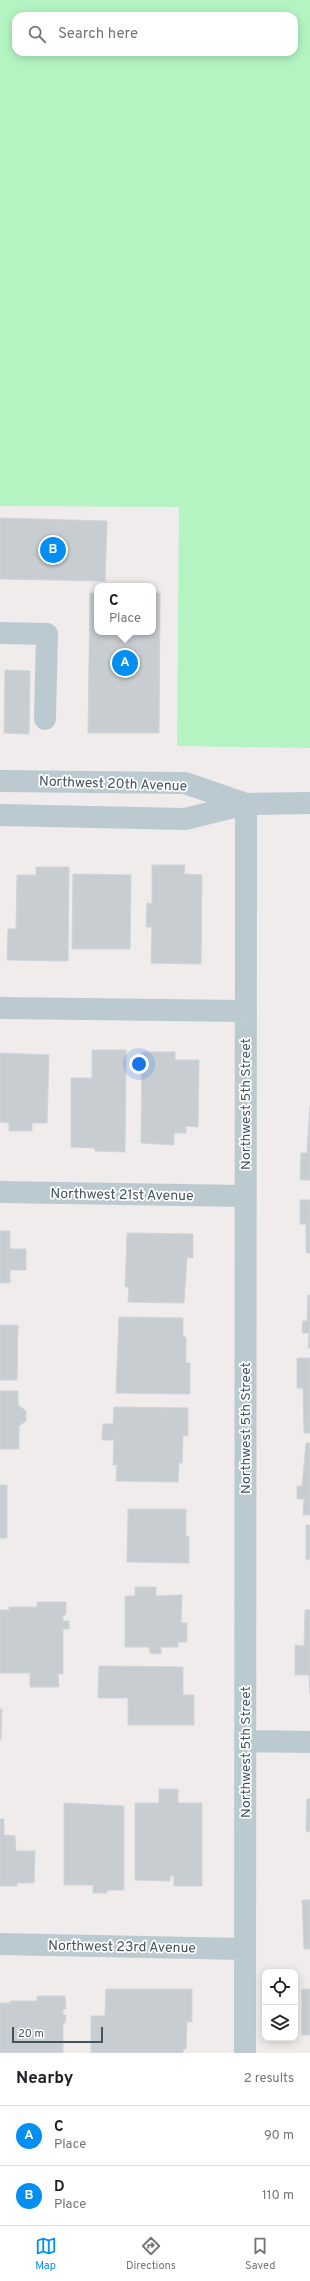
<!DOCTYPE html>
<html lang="en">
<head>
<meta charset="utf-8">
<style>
	:root { --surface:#fff; --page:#f2f2f2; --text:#202124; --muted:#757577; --line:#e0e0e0; --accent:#038ff2 }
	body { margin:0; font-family:Overpass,sans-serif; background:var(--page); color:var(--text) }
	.controls { position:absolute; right:12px; bottom:12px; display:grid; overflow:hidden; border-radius:8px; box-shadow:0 2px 10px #0003 }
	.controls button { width:36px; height:36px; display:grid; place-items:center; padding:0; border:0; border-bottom:1px solid var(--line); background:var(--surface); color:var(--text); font:20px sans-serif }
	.scale { position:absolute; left:12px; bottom:10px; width:91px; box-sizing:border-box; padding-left:4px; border:2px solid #43545c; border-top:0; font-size:11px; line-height:14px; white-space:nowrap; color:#43545c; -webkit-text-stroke:3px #fff; paint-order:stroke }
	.you { position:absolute; left:139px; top:1064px; width:14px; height:14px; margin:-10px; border:3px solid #fff; border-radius:50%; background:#1a73e8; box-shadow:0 0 0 6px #1a73e833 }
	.badge { display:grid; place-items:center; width:26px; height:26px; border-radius:50%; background:var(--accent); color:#fff; font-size:13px; font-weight:700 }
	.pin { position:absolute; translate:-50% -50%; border:2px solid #fff; box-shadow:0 1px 4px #0006 }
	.popup { position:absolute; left:94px; top:583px; width:62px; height:52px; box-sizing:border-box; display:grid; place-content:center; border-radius:8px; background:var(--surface); filter:drop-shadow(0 1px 3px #0005); font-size:13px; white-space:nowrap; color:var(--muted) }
	.popup b { font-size:15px; color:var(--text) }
	.popup::after { content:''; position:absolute; left:50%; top:100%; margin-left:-8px; border:8px solid transparent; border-top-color:var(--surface) }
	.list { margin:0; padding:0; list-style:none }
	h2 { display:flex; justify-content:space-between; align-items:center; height:52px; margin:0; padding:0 16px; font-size:17px }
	h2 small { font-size:13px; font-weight:400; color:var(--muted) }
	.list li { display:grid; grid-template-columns:26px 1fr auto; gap:12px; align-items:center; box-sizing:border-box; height:60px; padding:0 16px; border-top:1px solid var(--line) }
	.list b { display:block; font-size:15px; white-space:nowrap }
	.list p { margin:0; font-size:13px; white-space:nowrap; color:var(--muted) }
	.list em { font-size:13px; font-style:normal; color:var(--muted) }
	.icon { flex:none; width:22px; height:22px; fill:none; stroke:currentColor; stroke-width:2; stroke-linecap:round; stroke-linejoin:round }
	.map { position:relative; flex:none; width:310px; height:2053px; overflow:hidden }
	.search { position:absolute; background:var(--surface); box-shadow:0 2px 10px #0003; left:12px; right:12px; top:12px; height:44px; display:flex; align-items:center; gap:10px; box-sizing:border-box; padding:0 14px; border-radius:12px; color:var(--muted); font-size:15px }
	.sheet { height:172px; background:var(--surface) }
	nav { display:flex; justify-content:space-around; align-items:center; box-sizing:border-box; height:56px; border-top:1px solid var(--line); background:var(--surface); font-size:11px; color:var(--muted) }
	nav a { display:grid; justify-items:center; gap:2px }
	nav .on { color:var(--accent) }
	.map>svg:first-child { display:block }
	.green { fill:#b4f4c3; fill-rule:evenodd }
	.building { fill:#c8cdd2; stroke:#cfd4d9 }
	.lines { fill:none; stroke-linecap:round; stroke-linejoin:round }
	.minor { stroke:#bbcad1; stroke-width:22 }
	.labels { text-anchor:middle; stroke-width:3.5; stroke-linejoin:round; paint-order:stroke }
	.street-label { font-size:14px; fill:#43545c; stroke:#fff }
</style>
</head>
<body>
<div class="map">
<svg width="310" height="2053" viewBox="0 0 310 2053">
	<rect width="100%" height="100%" fill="#f0ecec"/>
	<path class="green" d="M 0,0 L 310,0 L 310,748 L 177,746 L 179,507 L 0,506 ZM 16,16 L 294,16 L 294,52 L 16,52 Z"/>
	<path class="building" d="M 0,518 L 107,521 L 105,581 L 0,579 Z
		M 90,593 L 97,593 L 97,632 L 153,632 L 153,593 L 160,593 L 159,733 L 88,733 Z
		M 5,670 L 30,671 L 29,734 L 4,733 Z
		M 152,865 L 185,865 L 184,874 L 202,875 L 201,964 L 151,963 L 152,927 L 146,927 L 147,903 L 152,904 Z
		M 36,867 L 69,867 L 68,961 L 7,960 L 8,929 L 16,929 L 17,875 L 36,875 Z
		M 73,874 L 131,875 L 130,949 L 72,949 Z
		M 92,1050 L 126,1050 L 125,1152 L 95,1151 L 95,1148 L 71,1147 L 71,1078 L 92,1078 Z
		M 142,1052 L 175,1052 L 175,1060 L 199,1060 L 198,1127 L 186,1126 L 186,1133 L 174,1133 L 174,1145 L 141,1143 Z
		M 0,1053 L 49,1055 L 47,1123 L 32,1123 L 32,1131 L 9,1131 L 9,1123 L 0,1122 Z
		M 310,1106 L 310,1180 L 300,1180 L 301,1153 L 307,1153 Z
		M 300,1200 L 310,1200 L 310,1253 L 306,1253 L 306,1224 L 300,1224 Z
		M 0,1231 L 10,1231 L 10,1249 L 26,1249 L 26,1270 L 10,1270 L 10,1283 L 0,1283 Z
		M 127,1233 L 193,1234 L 193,1258 L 187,1257 L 184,1303 L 128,1302 L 129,1287 L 125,1287 Z
		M 308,1295 L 310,1295 L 310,1348 L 308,1348 L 309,1333 L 302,1333 L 303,1321 L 307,1321 Z
		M 119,1317 L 183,1318 L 183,1337 L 186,1337 L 186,1363 L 190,1363 L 190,1394 L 116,1393 Z
		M 0,1325 L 18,1325 L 17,1380 L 0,1380 Z
		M 297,1358 L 310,1358 L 310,1433 L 304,1433 L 303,1388 L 297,1388 Z
		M 0,1391 L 18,1391 L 18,1405 L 26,1411 L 26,1421 L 19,1426 L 19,1449 L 0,1449 Z
		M 114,1407 L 188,1408 L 188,1436 L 183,1435 L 182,1463 L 179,1463 L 178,1482 L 116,1481 L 117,1465 L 113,1465 L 114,1440 L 102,1440 L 103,1424 L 113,1424 Z
		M 306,1443 L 310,1443 L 310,1515 L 303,1515 L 304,1499 L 297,1499 L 297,1486 L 302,1486 Z
		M 0,1485 L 7,1485 L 7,1538 L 0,1538 Z
		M 128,1509 L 186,1509 L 186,1536 L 189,1536 L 189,1563 L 127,1562 Z
		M 306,1525 L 310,1525 L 310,1559 L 306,1560 Z
		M 135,1587 L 156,1587 L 156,1596 L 182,1595 L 181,1623 L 187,1623 L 187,1642 L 178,1642 L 178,1647 L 161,1647 L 161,1654 L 150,1653 L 149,1647 L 125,1647 L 125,1596 L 135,1596 Z
		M 37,1602 L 66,1602 L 66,1615 L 63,1615 L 63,1621 L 69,1621 L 69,1629 L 63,1629 L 63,1674 L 58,1674 L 59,1687 L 30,1687 L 30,1673 L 0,1673 L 0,1610 L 9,1610 L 9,1607 L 37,1607 Z
		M 305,1610 L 310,1610 L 310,1694 L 309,1675 L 295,1675 L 295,1645 L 304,1646 Z
		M 99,1666 L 183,1667 L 183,1695 L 194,1695 L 194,1725 L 128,1725 L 128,1698 L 98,1698 Z
		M 0,1709 L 2,1709 L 1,1740 L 0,1740 Z
		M 159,1789 L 178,1789 L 178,1803 L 202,1803 L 202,1886 L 174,1886 L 174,1876 L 170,1876 L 170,1881 L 135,1880 L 135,1803 L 159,1803 Z
		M 307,1799 L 310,1799 L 310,1832 L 306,1831 Z
		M 64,1803 L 124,1806 L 124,1890 L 107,1890 L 107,1893 L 93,1893 L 93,1885 L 64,1885 Z
		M 0,1819 L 4,1819 L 4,1835 L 15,1836 L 16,1851 L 35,1851 L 34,1883 L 17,1883 L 17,1886 L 0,1886 Z
		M 302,1900 L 310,1900 L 310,1949 L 304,1949 Z
		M 106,1989 L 192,1989 L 192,2022 L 187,2022 L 186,2049 L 183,2049 L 183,2053 L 91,2053 L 91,2016 L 105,2016 Z
		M 302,1989 L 310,1989 L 310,2035 L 302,2035 Z
		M 37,1996 L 65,1996 L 66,2009 L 63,2009 L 63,2015 L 66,2015 L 65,2023 L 63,2023 L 63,2053 L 0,2053 L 0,2003 L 10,2003 L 10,2001 L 37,2001 Z"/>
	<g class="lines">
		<path class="minor" d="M 0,633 L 47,634 L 45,719
			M 0,781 L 185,783 L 246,804
			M 0,815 L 185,819 L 246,804 L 310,803
			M 0,1008 L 246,1011
			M 0,1192 L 244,1196
			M 246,1741 L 310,1742
			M 0,1944 L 244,1949
			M 245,2053 L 246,804"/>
	</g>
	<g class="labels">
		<g class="street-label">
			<text transform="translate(113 783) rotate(2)" y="5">Northwest 20th Avenue</text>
			<text transform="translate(245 1104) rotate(-90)" y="5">Northwest 5th Street</text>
			<text transform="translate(122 1194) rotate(1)" y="5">Northwest 21st Avenue</text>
			<text transform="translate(245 1428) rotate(-90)" y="5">Northwest 5th Street</text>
			<text transform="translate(245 1752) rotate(-90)" y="5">Northwest 5th Street</text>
			<text transform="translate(122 1946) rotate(1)" y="5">Northwest 23rd Avenue</text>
		</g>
	</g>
</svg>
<div class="controls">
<button><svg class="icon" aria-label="locate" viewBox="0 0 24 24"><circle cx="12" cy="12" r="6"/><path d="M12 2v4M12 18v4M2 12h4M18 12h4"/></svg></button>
<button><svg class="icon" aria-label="layers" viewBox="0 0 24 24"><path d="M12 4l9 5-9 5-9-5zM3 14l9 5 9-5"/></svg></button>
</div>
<div class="scale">20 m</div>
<div class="you"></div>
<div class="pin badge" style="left:125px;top:663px">A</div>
<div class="popup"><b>C</b>Place</div>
<div class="pin badge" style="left:53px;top:550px">B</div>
<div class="search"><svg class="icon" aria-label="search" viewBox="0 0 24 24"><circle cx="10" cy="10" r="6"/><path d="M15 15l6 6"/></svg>Search here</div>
</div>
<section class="sheet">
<h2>Nearby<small>2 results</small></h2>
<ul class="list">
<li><span class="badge">A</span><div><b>C</b><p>Place</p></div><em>90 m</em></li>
<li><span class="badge">B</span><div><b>D</b><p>Place</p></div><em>110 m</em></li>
</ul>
</section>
<nav>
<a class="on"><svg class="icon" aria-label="map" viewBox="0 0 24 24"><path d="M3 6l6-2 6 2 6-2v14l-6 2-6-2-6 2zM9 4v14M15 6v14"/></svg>Map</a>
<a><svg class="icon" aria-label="directions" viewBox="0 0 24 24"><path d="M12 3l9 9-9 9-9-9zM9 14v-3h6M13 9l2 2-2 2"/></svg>Directions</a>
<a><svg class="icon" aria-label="saved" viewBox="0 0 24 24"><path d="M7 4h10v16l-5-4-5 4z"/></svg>Saved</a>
</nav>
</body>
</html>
